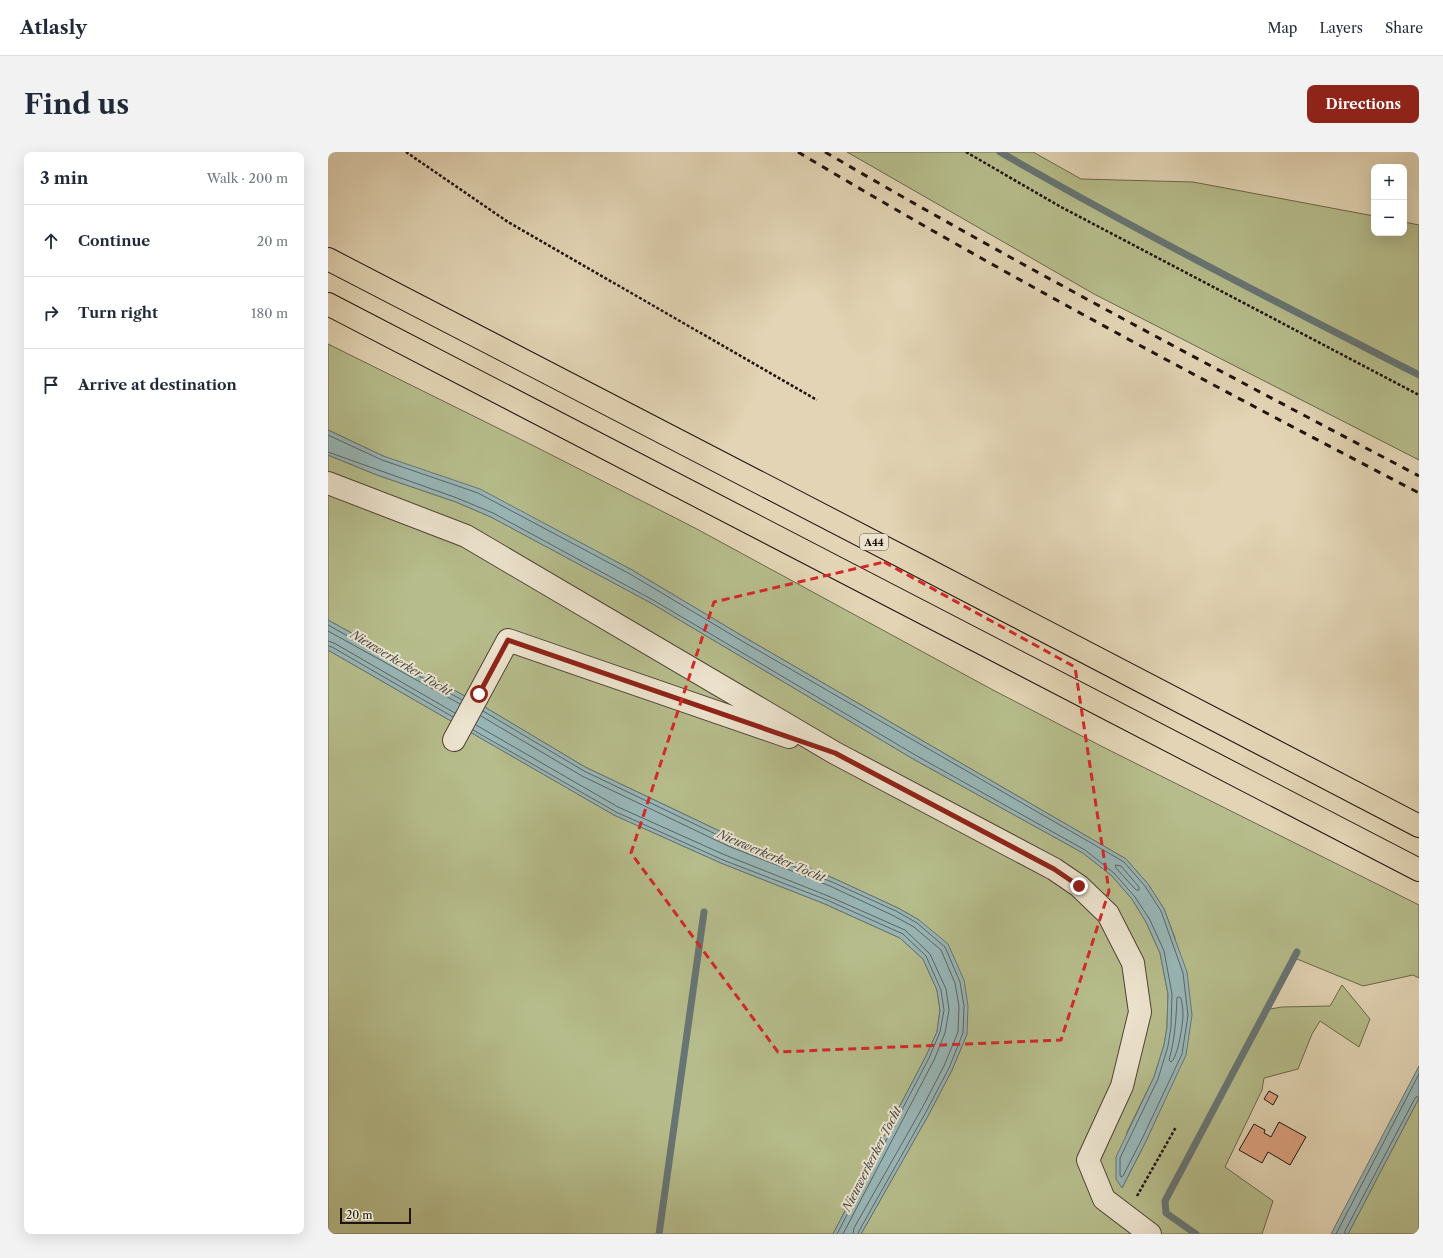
<!DOCTYPE html>
<html lang="en">
<head>
<meta charset="utf-8">
<style>
	:root { --surface:#fff; --page:#f2f2f3; --text:#1f2937; --muted:#747a83; --line:#e0e1e3; --accent:#8f2418 }
	body { margin:0; font-family:"Libre Caslon Text",serif; background:var(--page); color:var(--text) }
	.controls { position:absolute; right:12px; top:12px; display:grid; overflow:hidden; border-radius:8px; box-shadow:0 4px 16px #0002 }
	.controls button { width:36px; height:36px; display:grid; place-items:center; padding:0; border:0; border-bottom:1px solid var(--line); background:var(--surface); color:var(--text); font:20px sans-serif }
	.scale { position:absolute; left:12px; bottom:10px; width:71px; box-sizing:border-box; padding-left:4px; border:2px solid #1e130f; border-top:0; font-size:11px; line-height:14px; white-space:nowrap; color:#1e130f; -webkit-text-stroke:3px #ece3ce; paint-order:stroke }
	.stop { position:absolute; width:12px; height:12px; margin:-9px; border:3px solid #8f2418; border-radius:50%; background:#fff }
	.stop.end { background:#8f2418; border-color:#fff; box-shadow:0 1px 4px #0008 }
	.list { margin:0; padding:0; list-style:none }
	h2 { display:flex; justify-content:space-between; align-items:center; height:52px; margin:0; padding:0 16px; font-size:17px }
	h2 small { font-size:13px; font-weight:400; color:var(--muted) }
	.list li { display:grid; grid-template-columns:26px 1fr auto; gap:12px; align-items:center; box-sizing:border-box; height:72px; padding:0 16px; border-top:1px solid var(--line) }
	.list b { display:block; font-size:15px; white-space:nowrap }
	.list em { font-size:13px; font-style:normal; color:var(--muted) }
	.icon { flex:none; width:22px; height:22px; fill:none; stroke:currentColor; stroke-width:2; stroke-linecap:round; stroke-linejoin:round }
	.map { position:relative; flex:none; width:1091px; height:1082px; overflow:hidden; border-radius:8px }
	header { display:flex; align-items:center; gap:24px; box-sizing:border-box; height:56px; padding:0 20px; background:var(--surface); border-bottom:1px solid var(--line) }
	header strong { font-size:19px }
	nav { display:flex; gap:22px; margin-inline-start:auto; font-size:14px }
	.intro { display:flex; align-items:center; justify-content:space-between; box-sizing:border-box; height:96px; padding:0 24px }
	h1 { margin:0; font-size:28px }
	.button { padding:10px 18px; border-radius:8px; background:var(--accent); color:#fff; font-size:14px; font-weight:700 }
	main { display:flex; gap:24px; padding:0 24px }
	aside { flex:1; background:var(--surface); border-radius:8px; box-shadow:0 4px 16px #0002 }
	.map>svg:first-child { display:block }
	.green { fill:#b6bc8b; stroke:#6a684d }
	.water { fill:#98b6b7; stroke:#677574 }
	.lines { fill:none; stroke-linecap:round; stroke-linejoin:round }
	.shore { stroke:#5b6463; stroke-width:1 }
	.stream { stroke:#677574; stroke-width:7 }
	.building { fill:#dca280; stroke:#1e130f }
	.minor-casing { stroke:#4f4338; stroke-width:24 }
	.highway-casing { stroke:#1e130f; stroke-width:24 }
	.path { stroke:#1e130f; stroke-width:2.5; stroke-dasharray:3 2; stroke-linecap:butt }
	.minor { stroke:#ece3ce; stroke-width:22 }
	.highway { stroke:#e2d4b4; stroke-width:22 }
	.rail { stroke:#1e130f; stroke-width:3; stroke-dasharray:7 7; stroke-linecap:butt }
	.route { stroke:#8f2418; stroke-width:5 }
	.marked { fill:none; stroke:#d62828; stroke-width:3; stroke-dasharray:8 5; stroke-linejoin:round }
	.labels { text-anchor:middle; stroke-width:4; stroke-linejoin:round; paint-order:stroke }
	.shield { fill:#ece3ce; stroke:#5c5148; stroke-width:1 }
	.shield-label { font-size:10px; font-weight:bold; fill:#1e130f }
	.water-label { font-size:12px; font-style:italic; fill:#494c4a; stroke:#ece3ce }
</style>
</head>
<body>
<header>
<strong>Atlasly</strong>
<nav><a>Map</a><a>Layers</a><a>Share</a></nav>
</header>
<div class="intro"><h1>Find us</h1><a class="button">Directions</a></div>
<main>
<aside>
<h2>3 min<small>Walk · 200 m</small></h2>
<ul class="list">
<li><svg class="icon" aria-label="ahead" viewBox="0 0 24 24"><path d="M12 20V5M6 11l6-6 6 6"/></svg><div><b>Continue</b></div><em>20 m</em></li>
<li><svg class="icon" aria-label="right" viewBox="0 0 24 24"><path d="M7 20v-9h11M14 6l5 5-5 5"/></svg><div><b>Turn right</b></div><em>180 m</em></li>
<li><svg class="icon" aria-label="arrive" viewBox="0 0 24 24"><path d="M6 21V4h12l-3 4 3 4H6"/></svg><div><b>Arrive at destination</b></div></li>
</ul>
</aside>
<div class="map">
<svg width="1091" height="1082" viewBox="0 0 1091 1082">
	<rect width="100%" height="100%" fill="#e2d4b4"/>
	<filter id="stains"><feTurbulence type="fractalNoise" baseFrequency=".005" numOctaves="4"/><feColorMatrix values="0 0 0 0 .2 0 0 0 0 .09 0 0 0 0 .02 0 0 0 .5 -.17"/></filter>
	<radialGradient id="worn" r=".72"><stop offset=".6" stop-color="#630" stop-opacity="0"/><stop offset="1" stop-color="#630" stop-opacity=".3"/></radialGradient>
	<path class="green" d="M 519,0 L 705,0 L 753,27 L 865,30 L 1046,64 L 1046,81 L 1076,81 L 1076,70 L 1091,73 L 1091,308 L 766,142 Z
		M 0,192 L 206,294 L 367,376 L 665,538 L 773,594 L 1091,753 L 1091,826 L 1085,823 L 1035,834 L 964,805 L 936,858 L 954,855 L 1002,854 L 1014,833 L 1042,867 L 1031,895 L 992,869 L 984,882 L 970,917 L 936,926 L 934,938 L 897,1015 L 945,1049 L 934,1082 L 533,1082 L 601,962 L 624,918 L 639,882 L 591,768 L 570,756 L 505,726 L 404,685 L 257,615 L 160,557 L 0,468 L 0,303 L 49,323 L 128,350 L 163,365 L 323,451 L 587,608 L 755,701 L 784,724 L 804,747 L 818,770 L 832,801 L 840,842 L 839,875 L 836,893 L 826,925 L 799,980 L 794,1036 L 818,989 L 857,903 L 847,786 L 836,757 L 820,732 L 798,707 L 416,485 L 304,418 L 203,365 L 55,304 L 0,278 Z
		M 0,498 L 286,663 L 393,711 L 497,752 L 572,786 L 595,807 L 609,838 L 612,858 L 609,880 L 598,904 L 505,1082 L 0,1082 Z
		M 1091,946 L 1091,1082 L 1020,1082 L 1022,1078 Z"/>
	<path class="water" d="M 0,278 L 55,304 L 152,337 L 304,418 L 416,485 L 798,707 L 820,732 L 836,757 L 859,820 L 864,863 L 858,903 L 818,989 L 794,1036 L 788,1027 L 788,1005 L 826,925 L 836,893 L 839,875 L 840,842 L 832,801 L 818,770 L 804,747 L 784,724 L 755,701 L 587,608 L 323,451 L 163,365 L 128,350 L 49,323 L 0,303 Z
		M 0,468 L 160,557 L 257,615 L 404,685 L 505,726 L 570,756 L 591,768 L 620,792 L 636,828 L 640,854 L 639,882 L 624,918 L 601,962 L 533,1082 L 505,1082 L 598,904 L 609,880 L 612,858 L 609,838 L 595,807 L 572,786 L 497,752 L 393,711 L 286,663 L 0,498 Z
		M 1091,914 L 1091,946 L 1020,1082 L 1003,1082 Z"/>
	<g class="lines">
		<path class="shore" d="M 0,283 L 54,308 L 150,341 L 302,422 L 414,489 L 796,710 L 817,734 L 833,759 L 855,821 L 860,863 L 854,902 L 814,987 L 795,1024 L 793,1025 L 792,1023 L 792,1006 L 830,927 L 840,894 L 843,875 L 844,842 L 836,799 L 822,768 L 807,745 L 786,721 L 757,698 L 589,604 L 325,448 L 165,361 L 129,346 L 0,300
			M 0,473 L 134,548
			M 0,479 L 132,552
			M 0,489 L 6,491 L 127,561
			M 0,494 L 4,495 L 125,565
			M 155,559 L 256,619 L 402,689 L 504,730 L 568,759 L 589,771 L 617,795 L 632,830 L 636,854 L 635,881 L 621,916 L 598,960 L 531,1079 L 530,1082
			M 153,564 L 254,624 L 400,694 L 502,734 L 566,764 L 586,775 L 613,798 L 627,831 L 631,854 L 630,880 L 616,914 L 593,958 L 526,1076 L 525,1082
			M 148,573 L 290,655 L 397,703 L 500,744 L 577,778 L 602,802 L 618,837 L 621,858 L 617,881 L 606,908 L 515,1082
			M 145,578 L 288,660 L 395,708 L 499,748 L 575,782 L 598,804 L 613,838 L 616,858 L 612,880 L 601,906 L 509,1082
			M 788,713 L 793,714 L 811,735 L 811,738 L 808,738 L 788,716 Z
			M 851,845 L 853,846 C 854,851 855,857 855,862 C 855,872 850,905 843,910 L 841,908 C 847,887 848,868 849,846 Z
			M 1008,1082 L 1091,922
			M 1017,1082 L 1017,1079 L 1086,948 L 1088,945 L 1091,945"/>
		<path class="stream" d="M 672,0 C 809,79 950,151 1091,223
			M 331,1082 L 376,760
			M 868,1082 L 838,1061 L 837,1049 L 969,800"/>
	</g>
	<path class="building" d="M 941,939 L 950,944 L 945,953 L 936,947 Z
		M 951,970 L 978,985 L 962,1013 L 940,1000 L 934,1011 L 911,998 L 926,972 L 937,978 L 936,981 L 943,985 Z"/>
	<g class="lines">
		<defs>
			<path id="minor" d="M 0,331 L 138,384 L 507,601 L 726,717 L 751,734 L 780,762 L 805,811 L 812,860 L 794,934 L 760,1008 L 776,1047 L 822,1082
				M 126,588 L 180,488 L 461,585"/>
			<path id="highway" d="M 0,107 L 598,417 L 1091,674
				M 0,152 L 1091,718"/>
		</defs>
		<use href="#minor" class="minor-casing"/>
		<use href="#highway" class="highway-casing"/>
		<path class="path" d="M 78,0 L 180,70 L 489,248
			M 638,0 L 733,55 L 1091,243
			M 809,1044 L 848,975"/>
		<use href="#minor" class="minor"/>
		<use href="#highway" class="highway"/>
		<path class="rail" d="M 470,0 C 672,121 882,232 1091,341
			M 497,0 C 692,114 892,219 1091,324"/>
	</g>
	<g class="lines">
		<path class="route" d="M 151,542 L 180,488 L 507,601 L 726,717 L 751,734"/>
	</g>
	<path class="marked" d="M 556,410 L 747,515 L 781,739 L 733,888 L 450,900 L 303,701 L 386,450 Z"/>
	<g class="labels">
		<rect class="shield" x="532" y="382" width="28" height="16" rx="3"/>
		<g class="shield-label">
			<text x="546" y="394">A44</text>
		</g>
		<g class="water-label">
			<text transform="translate(73 511) rotate(31)" y="4">Nieuwerkerker Tocht</text>
			<text transform="translate(443 704) rotate(23)" y="4">Nieuwerkerker Tocht</text>
			<text transform="translate(544 1007) rotate(-63)" y="4">Nieuwerkerker Tocht</text>
		</g>
	</g>
	<rect width="100%" height="100%" filter="url(#stains)"/>
	<rect width="100%" height="100%" fill="url(#worn)"/>
</svg>
<div class="controls">
<button>+</button>
<button>−</button>
</div>
<div class="scale">20 m</div>
<div class="stop" style="left:151px;top:542px"></div>
<div class="stop end" style="left:751px;top:734px"></div>
</div>
</main>
</body>
</html>
